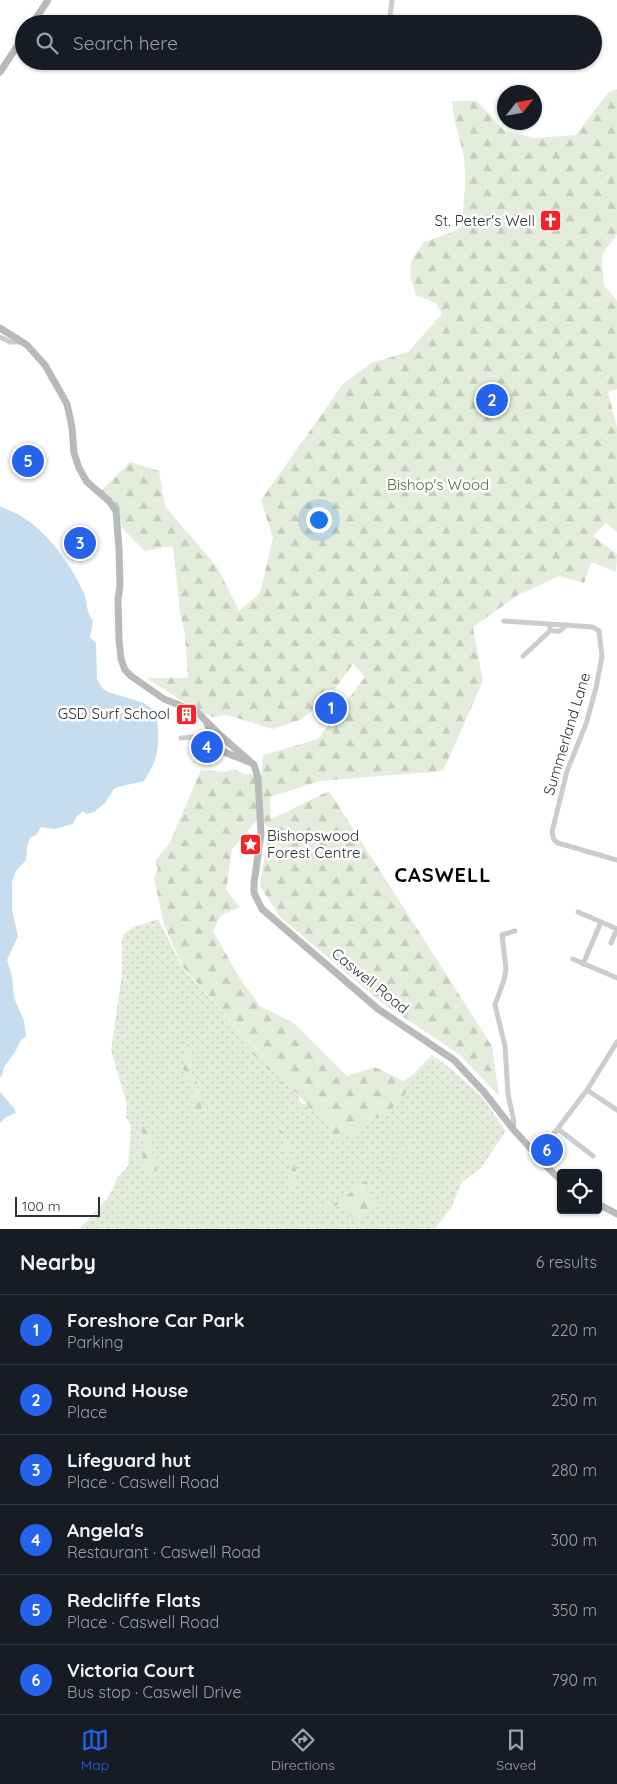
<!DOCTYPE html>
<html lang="en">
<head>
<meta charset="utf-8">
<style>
	:root { --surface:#171b24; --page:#20242c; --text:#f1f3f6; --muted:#9ea1a6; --line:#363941; --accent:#2563eb }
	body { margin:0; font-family:Quicksand,sans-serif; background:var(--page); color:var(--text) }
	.controls { position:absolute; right:15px; bottom:15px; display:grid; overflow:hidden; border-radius:5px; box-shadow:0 1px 4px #0004 }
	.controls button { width:45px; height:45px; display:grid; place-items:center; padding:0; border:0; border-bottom:1px solid var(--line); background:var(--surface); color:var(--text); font:25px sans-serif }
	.compass { position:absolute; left:497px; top:85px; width:45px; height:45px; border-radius:50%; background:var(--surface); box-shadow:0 1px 4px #0004; rotate:59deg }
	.scale { position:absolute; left:15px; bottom:12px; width:85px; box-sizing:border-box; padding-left:5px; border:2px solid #2f2f2f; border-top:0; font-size:14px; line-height:18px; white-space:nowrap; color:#2f2f2f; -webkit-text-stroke:4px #fff; paint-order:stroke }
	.you { position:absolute; left:318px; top:519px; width:18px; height:18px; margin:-12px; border:4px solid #fff; border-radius:50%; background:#1a73e8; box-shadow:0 0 0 8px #1a73e833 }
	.badge { display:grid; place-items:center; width:32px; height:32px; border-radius:50%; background:var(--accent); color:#fff; font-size:16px; font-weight:700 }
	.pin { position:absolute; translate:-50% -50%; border:2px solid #fff; box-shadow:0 1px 5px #0006 }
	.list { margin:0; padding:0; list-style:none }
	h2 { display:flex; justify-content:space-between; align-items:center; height:65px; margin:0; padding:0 20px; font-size:21px }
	h2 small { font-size:16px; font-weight:400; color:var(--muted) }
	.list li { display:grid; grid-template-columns:32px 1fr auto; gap:15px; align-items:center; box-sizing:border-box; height:70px; padding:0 20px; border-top:1px solid var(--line) }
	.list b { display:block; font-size:19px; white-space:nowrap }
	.list p { margin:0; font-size:16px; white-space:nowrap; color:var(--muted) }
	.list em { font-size:16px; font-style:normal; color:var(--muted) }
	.icon { flex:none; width:28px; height:28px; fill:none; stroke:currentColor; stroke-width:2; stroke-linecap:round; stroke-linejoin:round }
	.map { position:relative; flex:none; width:617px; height:1229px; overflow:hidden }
	.search { position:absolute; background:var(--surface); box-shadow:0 1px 4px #0004; left:15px; right:15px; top:15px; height:55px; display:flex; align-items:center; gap:12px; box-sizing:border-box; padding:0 18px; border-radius:28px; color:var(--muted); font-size:19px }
	.sheet { height:485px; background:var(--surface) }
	nav { display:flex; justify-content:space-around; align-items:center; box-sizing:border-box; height:70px; border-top:1px solid var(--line); background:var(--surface); font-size:14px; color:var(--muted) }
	nav a { display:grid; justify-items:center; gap:2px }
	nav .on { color:var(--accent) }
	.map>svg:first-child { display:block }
	.grass { fill:url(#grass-dots) }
	.forest { fill:url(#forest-firs) }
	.water { fill:#c6ddef }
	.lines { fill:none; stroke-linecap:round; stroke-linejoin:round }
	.street { stroke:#ccc; stroke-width:5 }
	.secondary { stroke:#b9b9b9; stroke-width:7 }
	.labels { text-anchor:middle; stroke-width:5; stroke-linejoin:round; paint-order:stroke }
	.poi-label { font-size:15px; fill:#2f2f2f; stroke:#fff; text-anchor:end }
	.park-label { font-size:15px; fill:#4f6f38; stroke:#fff }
	.street-label { font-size:15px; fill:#2f2f2f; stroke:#fff }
	.district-label { font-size:20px; font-weight:bold; letter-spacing:1px; fill:#000; stroke:#fff }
</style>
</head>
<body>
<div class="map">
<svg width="617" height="1229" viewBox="0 0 617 1229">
	<defs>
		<pattern id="grass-dots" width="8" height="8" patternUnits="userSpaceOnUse" patternTransform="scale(1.25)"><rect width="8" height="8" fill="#e4eddb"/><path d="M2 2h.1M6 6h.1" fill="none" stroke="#c4ccbc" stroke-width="1.8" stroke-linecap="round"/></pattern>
		<pattern id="forest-firs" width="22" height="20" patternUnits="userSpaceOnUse" patternTransform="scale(1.25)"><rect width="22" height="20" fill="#e4eddb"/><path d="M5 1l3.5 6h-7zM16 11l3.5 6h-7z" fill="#c4ccbc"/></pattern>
	</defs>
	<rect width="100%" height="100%" fill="#fff"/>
	<path class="grass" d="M 158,919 L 183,968 L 296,1093 L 302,1104 L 388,1101 L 432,1055 L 450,1068 L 482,1097 L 506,1131 L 481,1168 L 462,1182 L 451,1208 L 435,1229 L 79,1229 L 108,1198 L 118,1177 L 128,1166 L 131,1127 L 126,1117 L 127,1104 L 111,1051 L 122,974 L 122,941 L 124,934 L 134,927 Z"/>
	<path class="forest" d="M 617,89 L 617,234 L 603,253 L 602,264 L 604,285 L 617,301 L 617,389 L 608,392 L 617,428 L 617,532 L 606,523 L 593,536 L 617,554 L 616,572 L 591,562 L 584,583 L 559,576 L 518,595 L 473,627 L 483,681 L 443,771 L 320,781 L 270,797 L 271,819 L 329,791 L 492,1046 L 499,1096 L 459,1054 L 381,1002 L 280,917 L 260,886 L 269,828 L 258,819 L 232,849 L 226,890 L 240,907 L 220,916 L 213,931 L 239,977 L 260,1006 L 294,1023 L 347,1076 L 375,1067 L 403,1081 L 420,1071 L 407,1088 L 407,1092 L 388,1113 L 372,1120 L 356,1132 L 334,1140 C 330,1128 328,1112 313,1111 L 296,1093 L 183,967 L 164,925 L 154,878 L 158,869 L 155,861 L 170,842 L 201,770 L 224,772 L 234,769 L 244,774 L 261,775 L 263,755 L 318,739 L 365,677 L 353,664 L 329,697 L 302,719 L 273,729 L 227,715 L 213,717 L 198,711 L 146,678 L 188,678 L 185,635 L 180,612 L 173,546 L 145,551 L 122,528 L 119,512 L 115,504 L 101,491 L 130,462 L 159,471 L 165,506 L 217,567 L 239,611 L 260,593 L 273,538 L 261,500 L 343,384 L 371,363 L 408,352 L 442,314 L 436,303 L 416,295 L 410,276 L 411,261 L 424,242 L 455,231 L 462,226 C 463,204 467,180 464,159 C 461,139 453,121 452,101 L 477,101 L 504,130 L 534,138 L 576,135 L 608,93 Z
		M 243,1041 C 253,1051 263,1061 272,1072 C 284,1086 294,1103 311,1110 L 312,1117 L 305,1115 L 272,1073 L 242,1043 Z
		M 189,1044 L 190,1073 L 196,1079 L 202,1110 L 192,1113 L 195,1107 L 190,1098 L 194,1090 L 184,1078 L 187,1074 L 183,1069 L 186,1062 L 184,1058 L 188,1053 L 186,1046 Z
		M 273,1118 C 282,1131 298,1161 296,1177 C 296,1181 295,1185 294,1189 L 291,1189 L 292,1174 L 290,1165 L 280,1132 Z
		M 139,1123 L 147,1129 L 158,1175 L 142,1168 L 143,1133 L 138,1127 Z
		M 420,1138 L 368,1182 L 367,1187 L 372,1197 L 382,1202 L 423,1171 L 425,1171 L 357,1223 L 339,1204 L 323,1210 L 318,1207 L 314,1201 L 323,1207 L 341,1200 Z"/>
	<path class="water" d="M 0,506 C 7,510 14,512 21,516 C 47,532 69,562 82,589 C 88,600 85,611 93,621 L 90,637 L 96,643 L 97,679 L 102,688 L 108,692 L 144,703 L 157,712 C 158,743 162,753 144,781 L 118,787 L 114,789 L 105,803 L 94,812 L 87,814 L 83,811 L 76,817 L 73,824 L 55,829 L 41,827 L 36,835 L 30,838 L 27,847 L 26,860 L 16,871 L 12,882 L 12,909 L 18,936 L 7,960 L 12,976 L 14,998 L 24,1021 L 26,1036 L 21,1040 L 15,1052 L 4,1067 L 2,1076 L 0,1077 Z
		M 0,1092 L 14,1108 L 16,1113 L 6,1117 L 0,1123 Z"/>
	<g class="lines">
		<path class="street" d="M 389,22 L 398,24
			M 389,24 L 392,0
			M 0,337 L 10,342 L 22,342
			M 504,621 L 593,627 L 599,631 L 602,656 L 596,688 L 586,724 L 567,771 L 552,832 L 554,840 L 558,843 L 617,860
			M 550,628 L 551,630 C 559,633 561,631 566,625
			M 523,656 L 551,630
			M 197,736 L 210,731
			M 181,738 L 193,737
			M 578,912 L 601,922
			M 611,943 L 617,929
			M 573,959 L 617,978
			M 583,964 L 601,922 L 617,929
			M 587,1090 L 617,1110
			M 513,1129 L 514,1122 L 508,1094 L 505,1046 L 495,1005 L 504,980 L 506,969 L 502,935 L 515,931
			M 558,1129 L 593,1156
			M 537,1156 L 587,1090 L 617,1042"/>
		<path class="secondary" d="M 32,24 L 48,0
			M 0,72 L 24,36
			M 0,328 L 27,345 L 45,365 L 67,404 L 72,427 L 74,453 L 79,468 L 87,482 L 109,501 L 116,511 L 119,549 L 120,586 L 118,599 L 119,640 L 121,659 L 125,670 L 131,676 L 164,699 L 197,712 L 221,736 L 254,765 L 258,778 L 261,834 L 254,883 L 254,893 L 262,909 L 378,1009 L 454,1060 L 484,1092 L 513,1129 L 550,1170 L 561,1180
			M 207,723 C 219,756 219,749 249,762
			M 598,1204 L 617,1214"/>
	</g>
	<defs>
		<symbol id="church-square" viewBox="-11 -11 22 22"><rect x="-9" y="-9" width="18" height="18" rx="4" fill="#f42329" stroke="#fff"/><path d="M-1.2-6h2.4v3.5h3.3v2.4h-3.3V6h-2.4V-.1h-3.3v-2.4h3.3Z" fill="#fff"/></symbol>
		<symbol id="building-square" viewBox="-11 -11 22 22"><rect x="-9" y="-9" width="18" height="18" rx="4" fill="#f42329" stroke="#fff"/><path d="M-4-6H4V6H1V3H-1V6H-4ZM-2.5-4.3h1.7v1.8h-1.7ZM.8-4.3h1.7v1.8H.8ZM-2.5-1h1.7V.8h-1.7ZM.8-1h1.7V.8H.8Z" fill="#fff"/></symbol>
		<symbol id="sight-square" viewBox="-11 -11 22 22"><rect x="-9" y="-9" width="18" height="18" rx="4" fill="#f42329" stroke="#fff"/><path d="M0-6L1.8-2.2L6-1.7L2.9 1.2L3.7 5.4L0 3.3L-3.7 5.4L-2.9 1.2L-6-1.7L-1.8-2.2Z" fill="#fff"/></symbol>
	</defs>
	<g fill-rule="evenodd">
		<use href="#church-square" x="538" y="208" width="25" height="25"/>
		<use href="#building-square" x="174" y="702" width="25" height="25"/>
		<use href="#sight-square" x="238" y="832" width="25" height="25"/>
	</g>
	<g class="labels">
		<g class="poi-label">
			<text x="535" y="226">St. Peter's Well</text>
			<text x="170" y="719">GSD Surf School</text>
			<text x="267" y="841" text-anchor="start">Bishopswood<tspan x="267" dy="17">Forest Centre</tspan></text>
		</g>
		<g class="park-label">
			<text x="438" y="490">Bishop's Wood</text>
		</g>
		<g class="street-label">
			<text transform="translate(567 734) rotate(-73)" y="5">Summerland Lane</text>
			<text transform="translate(370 981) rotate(39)" y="5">Caswell Road</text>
		</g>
		<g class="district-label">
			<text x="443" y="882">CASWELL</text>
		</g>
	</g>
</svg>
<div class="controls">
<button><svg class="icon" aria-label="locate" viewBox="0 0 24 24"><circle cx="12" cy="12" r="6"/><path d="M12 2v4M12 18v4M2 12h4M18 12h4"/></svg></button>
</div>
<svg class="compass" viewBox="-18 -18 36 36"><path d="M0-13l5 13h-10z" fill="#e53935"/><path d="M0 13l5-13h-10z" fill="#9ea1a6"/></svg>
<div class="scale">100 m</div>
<div class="you"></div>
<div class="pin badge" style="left:331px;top:708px">1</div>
<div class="pin badge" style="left:492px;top:400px">2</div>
<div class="pin badge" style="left:80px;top:543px">3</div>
<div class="pin badge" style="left:207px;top:747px">4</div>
<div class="pin badge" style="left:28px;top:461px">5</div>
<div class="pin badge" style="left:547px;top:1150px">6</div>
<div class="search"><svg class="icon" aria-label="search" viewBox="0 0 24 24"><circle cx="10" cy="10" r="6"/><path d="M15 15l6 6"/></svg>Search here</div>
</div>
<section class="sheet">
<h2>Nearby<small>6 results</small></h2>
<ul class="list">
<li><span class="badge">1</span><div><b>Foreshore Car Park</b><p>Parking</p></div><em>220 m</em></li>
<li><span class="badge">2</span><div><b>Round House</b><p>Place</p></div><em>250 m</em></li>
<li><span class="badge">3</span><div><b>Lifeguard hut</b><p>Place · Caswell Road</p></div><em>280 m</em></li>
<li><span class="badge">4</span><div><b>Angela's</b><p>Restaurant · Caswell Road</p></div><em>300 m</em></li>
<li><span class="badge">5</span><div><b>Redcliffe Flats</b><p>Place · Caswell Road</p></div><em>350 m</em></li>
<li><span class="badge">6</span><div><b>Victoria Court</b><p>Bus stop · Caswell Drive</p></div><em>790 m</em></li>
</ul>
</section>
<nav>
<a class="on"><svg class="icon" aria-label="map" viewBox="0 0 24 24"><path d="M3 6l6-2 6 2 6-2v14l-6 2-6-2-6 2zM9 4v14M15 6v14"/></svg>Map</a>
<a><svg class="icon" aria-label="directions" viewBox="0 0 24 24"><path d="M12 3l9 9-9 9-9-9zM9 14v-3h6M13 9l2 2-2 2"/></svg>Directions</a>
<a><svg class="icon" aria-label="saved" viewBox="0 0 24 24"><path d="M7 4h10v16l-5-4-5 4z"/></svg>Saved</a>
</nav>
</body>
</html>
